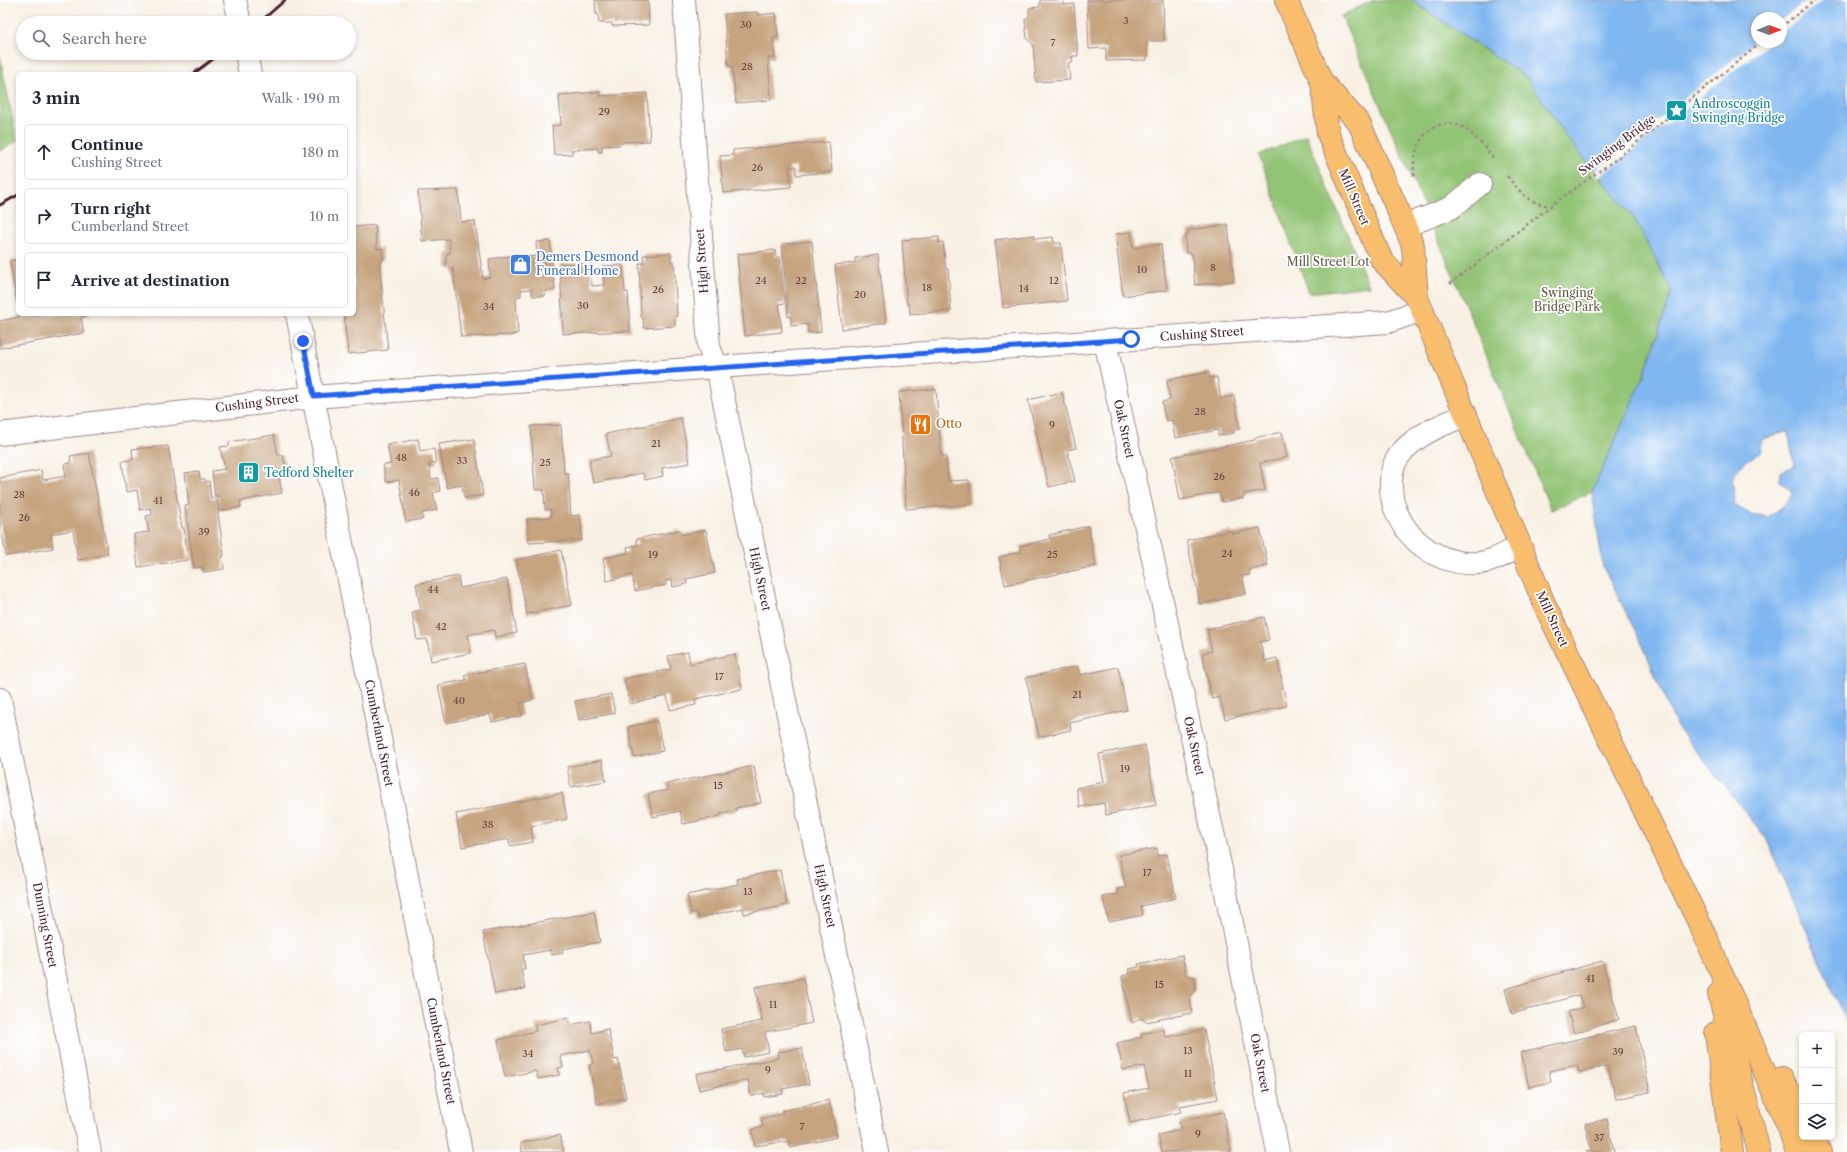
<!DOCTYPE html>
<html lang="en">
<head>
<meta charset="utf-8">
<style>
	:root { --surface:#fff; --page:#f2f2f3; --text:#1f2937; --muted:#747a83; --line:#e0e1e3 }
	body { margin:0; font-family:"Libre Caslon Text",serif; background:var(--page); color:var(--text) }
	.controls { position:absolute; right:12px; bottom:12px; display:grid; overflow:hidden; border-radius:6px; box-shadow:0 2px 6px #0003 }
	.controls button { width:36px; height:36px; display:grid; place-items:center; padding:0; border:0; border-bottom:1px solid var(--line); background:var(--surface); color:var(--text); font:20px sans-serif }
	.compass { position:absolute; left:1751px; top:12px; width:36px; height:36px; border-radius:50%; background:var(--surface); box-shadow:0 2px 6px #0003; rotate:89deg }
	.stop { position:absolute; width:12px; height:12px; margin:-9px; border:3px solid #2563eb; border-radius:50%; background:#fff }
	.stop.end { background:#2563eb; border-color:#fff; box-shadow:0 1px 4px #0008 }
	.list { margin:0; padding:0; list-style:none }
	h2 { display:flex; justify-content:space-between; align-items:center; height:52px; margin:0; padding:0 16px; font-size:17px }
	h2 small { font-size:13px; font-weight:400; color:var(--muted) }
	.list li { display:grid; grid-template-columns:26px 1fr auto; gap:12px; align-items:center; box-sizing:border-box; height:56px; margin:0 8px 8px; padding:0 8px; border:1px solid var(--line); border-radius:6px }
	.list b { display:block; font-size:15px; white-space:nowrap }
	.list p { margin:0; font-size:13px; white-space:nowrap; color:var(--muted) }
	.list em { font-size:13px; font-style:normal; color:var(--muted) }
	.icon { flex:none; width:22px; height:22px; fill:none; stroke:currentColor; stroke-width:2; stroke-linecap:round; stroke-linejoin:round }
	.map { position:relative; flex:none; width:1847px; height:1152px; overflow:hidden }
	.search { position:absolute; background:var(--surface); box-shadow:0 2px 6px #0003; left:16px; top:16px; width:340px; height:44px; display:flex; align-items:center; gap:10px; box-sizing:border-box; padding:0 14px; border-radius:22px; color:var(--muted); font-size:15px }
	.panel { position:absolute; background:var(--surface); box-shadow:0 2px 6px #0003; left:16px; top:72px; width:340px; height:244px; border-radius:6px }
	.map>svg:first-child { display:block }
	.green { fill:#92c474; stroke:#6e7250 }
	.water { fill:#80b7f0; stroke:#656b8e; fill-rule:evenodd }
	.pier { fill:#f8f0e3 }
	.building { fill:#c6a480 }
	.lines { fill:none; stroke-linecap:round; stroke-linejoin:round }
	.minor-casing { stroke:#a18887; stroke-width:24 }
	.highway-casing { stroke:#a18887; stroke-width:24 }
	.path { stroke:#a18887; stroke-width:2.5; stroke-dasharray:3 3; stroke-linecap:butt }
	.minor { stroke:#fff; stroke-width:22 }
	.highway { stroke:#f9be6d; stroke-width:22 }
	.rail { stroke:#4a1f2b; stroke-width:3 }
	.route { stroke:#2563eb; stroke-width:5 }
	.labels { text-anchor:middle; stroke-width:3.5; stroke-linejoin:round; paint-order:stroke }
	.number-label { font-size:10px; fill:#694040 }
	.culture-label { font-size:12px; fill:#0d838f; stroke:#fff; text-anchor:start }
	.street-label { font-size:12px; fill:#4a1f2b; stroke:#fff }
	.shop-label { font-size:12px; fill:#366cbe; stroke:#fff; text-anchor:start }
	.park-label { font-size:12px; fill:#635945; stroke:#fff }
	.food-label { font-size:12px; fill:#c56008; stroke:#fff; text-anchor:start }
</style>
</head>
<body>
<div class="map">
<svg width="1847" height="1152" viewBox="0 0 1847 1152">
	<rect width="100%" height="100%" fill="#fff"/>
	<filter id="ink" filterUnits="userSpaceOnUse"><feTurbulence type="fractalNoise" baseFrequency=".025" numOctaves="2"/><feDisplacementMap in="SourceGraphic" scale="8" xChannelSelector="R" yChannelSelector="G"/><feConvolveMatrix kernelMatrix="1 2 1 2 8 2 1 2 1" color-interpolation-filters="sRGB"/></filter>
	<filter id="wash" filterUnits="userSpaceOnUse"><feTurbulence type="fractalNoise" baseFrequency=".012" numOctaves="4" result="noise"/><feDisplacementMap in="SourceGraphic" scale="16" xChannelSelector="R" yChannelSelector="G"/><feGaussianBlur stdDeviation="0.9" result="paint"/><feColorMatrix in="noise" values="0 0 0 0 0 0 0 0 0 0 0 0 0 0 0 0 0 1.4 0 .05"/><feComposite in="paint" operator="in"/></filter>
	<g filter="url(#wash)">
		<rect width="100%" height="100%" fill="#f8f0e3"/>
		<path class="green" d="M 1374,0 L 1411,0 L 1527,78 L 1568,139 L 1634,218 L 1672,291 L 1645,373 L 1592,492 L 1551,510 L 1419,194 L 1341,16 Z
			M 0,56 L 17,141 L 0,151 Z
			M 1306,135 L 1369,286 L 1309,293 L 1259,155 Z"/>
		<path class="water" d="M 1411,0 L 1847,0 L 1847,1023 L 1766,838 L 1677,727 L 1643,646 L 1603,567 L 1592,492 L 1645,373 L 1672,291 L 1634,218 L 1568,139 L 1527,78 ZM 1757,18 L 1781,18 L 1781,42 L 1757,42 ZM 1789,431 C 1789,444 1793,454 1794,466 L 1781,472 L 1780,481 L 1793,493 L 1782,507 L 1768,517 L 1750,514 L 1734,505 C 1736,498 1734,495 1733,487 C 1729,469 1747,460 1760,453 L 1763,439 Z"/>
		<path class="pier" d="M 1807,0 L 1823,0 L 1781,33 L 1781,20 Z
			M 1757,40 L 1757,42 L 1770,42 L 1598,178 L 1593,172 Z"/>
		<g id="blocks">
			<path class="building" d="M 595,0 L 648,0 L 649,25 L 612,26 L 612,23 L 599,23 L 598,14 L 596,14 Z
				M 1040,0 L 1064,0 L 1064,5 L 1074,4 L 1078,56 L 1072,56 L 1073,62 L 1068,63 L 1070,80 L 1036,82 L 1033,44 L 1027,39 L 1025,19 L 1029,17 L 1029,8 L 1040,7 Z
				M 1087,0 L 1163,0 L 1164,41 L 1147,41 L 1147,60 L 1106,61 L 1106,48 L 1089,49 Z
				M 757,12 L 758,15 L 776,13 L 778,37 L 773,38 L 775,58 L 768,58 L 771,100 L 736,103 L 732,66 L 728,66 L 724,14 Z
				M 600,92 L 600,96 L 647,93 L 650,141 L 624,142 L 619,145 L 602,146 L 602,152 L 598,152 L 598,148 L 572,150 L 572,154 L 554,155 L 552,126 L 561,125 L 559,95 Z
				M 829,142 L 832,172 L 796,175 L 796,166 L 789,167 L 791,187 L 723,193 L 720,156 L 733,155 L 733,150 Z
				M 458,190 L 461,222 L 475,221 L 483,279 L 490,277 L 489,259 L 517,255 L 517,258 L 537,256 L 536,242 L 550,241 L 555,290 L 545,291 L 545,296 L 533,296 L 531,289 L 521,290 L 521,296 L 516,297 L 518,333 L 512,335 L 461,337 L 453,268 L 446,268 L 446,254 L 450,253 L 449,239 L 422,241 L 418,191 Z
				M 375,225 L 377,249 L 382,248 L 383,261 L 379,261 L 388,350 L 348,354 L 344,314 L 354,314 L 354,227 Z
				M 1228,225 L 1234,281 L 1195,285 L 1192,253 L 1186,253 L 1185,235 L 1188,235 L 1188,230 Z
				M 1131,232 L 1133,248 L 1161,244 L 1167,290 L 1123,296 L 1115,234 Z
				M 1034,235 L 1034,239 L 1053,237 L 1054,243 L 1061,243 L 1067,301 L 1003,308 L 995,240 Z
				M 939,237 L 939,243 L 943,242 L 946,269 L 948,269 L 951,311 L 910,314 L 909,304 L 907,304 L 902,240 Z
				M 812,241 L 821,332 L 808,333 L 808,324 L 791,326 L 791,316 L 788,317 L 782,244 Z
				M 775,250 L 776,257 L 780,257 L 785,303 L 779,304 L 782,332 L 745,336 L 737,254 Z
				M 671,253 L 671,262 L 674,262 L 677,316 L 675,317 L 675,326 L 644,328 L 643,318 L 641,317 L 639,263 L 644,263 L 643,255 Z
				M 878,255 L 886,323 L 842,329 L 835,265 L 855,263 L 855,258 Z
				M 18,259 L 18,305 L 17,305 L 10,261 Z
				M 590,263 L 592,286 L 604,285 L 603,266 L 623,265 L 625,292 L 628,292 L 630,331 L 563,334 L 560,264 Z
				M 19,314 L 91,314 L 91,315 L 81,317 L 84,333 L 0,348 L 0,321 L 19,317 Z
				M 1209,372 L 1210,378 L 1217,377 L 1221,399 L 1234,396 L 1240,429 L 1234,430 L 1234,433 L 1218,436 L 1218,430 L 1175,438 L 1172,420 L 1166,421 L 1162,402 L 1170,400 L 1167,380 Z
				M 936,389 L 941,456 L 946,456 L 948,481 L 969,480 L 970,504 L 906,509 L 899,392 Z
				M 1062,392 L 1076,448 L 1067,450 L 1075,481 L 1049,487 L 1028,400 Z
				M 681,418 L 690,463 L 662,468 L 663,476 L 645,480 L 643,473 L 593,483 L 589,460 L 611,456 L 606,434 Z
				M 561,425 L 564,473 L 568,473 L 571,516 L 580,515 L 582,540 L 529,543 L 527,519 L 551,517 L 551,510 L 545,510 L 544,490 L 535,490 L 531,426 Z
				M 1282,432 L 1287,457 L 1260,463 L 1265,490 L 1244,494 L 1244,498 L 1222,502 L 1219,492 L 1180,500 L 1172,457 L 1255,440 L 1254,438 Z
				M 274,435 L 278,455 L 283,455 L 287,474 L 279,476 L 282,493 L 240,501 L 241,507 L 219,511 L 218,496 L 215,496 L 212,471 L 225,469 L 220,447 L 229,446 L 229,442 Z
				M 418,439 L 420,451 L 434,449 L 436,463 L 429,464 L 431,479 L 438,478 L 440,491 L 433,493 L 437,510 L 422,513 L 423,519 L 406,522 L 399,480 L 386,482 L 383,465 L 391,464 L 387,445 Z
				M 474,439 L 483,495 L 464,498 L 462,485 L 447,488 L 439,444 Z
				M 168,446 L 182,528 L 184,528 L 188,560 L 138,567 L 134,534 L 149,532 L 146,516 L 152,515 L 151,508 L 140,510 L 137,490 L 126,492 L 122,461 L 133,460 L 132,449 Z
				M 89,453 L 108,554 L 78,560 L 73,530 L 51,534 L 53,548 L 6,556 L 0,523 L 0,478 L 41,470 L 43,480 L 66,476 L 64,464 L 71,463 L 70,456 Z
				M 199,471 L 200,479 L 205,479 L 206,482 L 209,481 L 211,498 L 216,498 L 224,556 L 222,556 L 224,569 L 204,572 L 203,567 L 194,568 L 185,506 L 189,505 L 185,473 Z
				M 1088,526 L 1096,566 L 1005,585 L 999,557 L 1021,552 L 1020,546 L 1050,539 L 1049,535 Z
				M 1260,528 L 1268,566 L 1249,570 L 1250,575 L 1242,576 L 1246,594 L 1200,604 L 1187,540 L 1231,531 L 1232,534 Z
				M 680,530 L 681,535 L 706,530 L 715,573 L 686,579 L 687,584 L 673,587 L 672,580 L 665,581 L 666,585 L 635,591 L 632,575 L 607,581 L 603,558 L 628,553 L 627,547 L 638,545 L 636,539 Z
				M 561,550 L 572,605 L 527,614 L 516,560 Z
				M 458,576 L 460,588 L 507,579 L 517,633 L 495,637 L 494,630 L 468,635 L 471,653 L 431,661 L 427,639 L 417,640 L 412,612 L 421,610 L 416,584 Z
				M 1264,617 L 1269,640 L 1260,642 L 1265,661 L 1277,658 L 1287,706 L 1225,719 L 1220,697 L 1212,699 L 1202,653 L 1212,651 L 1207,629 Z
				M 688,652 L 690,664 L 735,654 L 742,689 L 695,699 L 696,705 L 670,710 L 667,696 L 630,704 L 624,679 L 671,669 L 668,656 Z
				M 525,664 L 532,700 L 520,703 L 522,716 L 492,722 L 490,714 L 446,723 L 438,685 L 466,680 L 464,675 Z
				M 1077,666 L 1080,675 L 1118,667 L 1127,710 L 1070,723 L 1071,730 L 1039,737 L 1026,678 Z
				M 611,694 L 615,713 L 579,720 L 575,701 Z
				M 657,721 L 663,751 L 634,757 L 628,727 Z
				M 1145,745 L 1156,805 L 1106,815 L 1104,803 L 1080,807 L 1076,788 L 1104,782 L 1099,754 Z
				M 602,760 L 606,781 L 571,787 L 567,767 Z
				M 754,766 L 761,803 L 736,808 L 736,811 L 720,814 L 720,816 L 683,824 L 680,811 L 653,817 L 648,794 L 668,790 L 666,784 Z
				M 562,793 L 567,819 L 531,826 L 533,842 L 510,846 L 509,839 L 462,847 L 456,814 Z
				M 1157,848 L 1158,856 L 1167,854 L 1176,898 L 1141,906 L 1143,915 L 1109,922 L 1103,897 L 1118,894 L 1117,889 L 1126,888 L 1119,855 Z
				M 780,870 L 787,905 L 744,914 L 743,908 L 698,918 L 697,912 L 691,913 L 687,895 L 738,884 L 737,879 Z
				M 594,912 L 600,942 L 562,949 L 563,953 L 552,955 L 551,950 L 523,955 L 525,969 L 521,969 L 525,989 L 495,994 L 483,932 Z
				M 1182,955 L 1186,975 L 1195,977 L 1195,990 L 1190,997 L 1192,1013 L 1146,1022 L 1141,1018 L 1132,1023 L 1122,976 L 1130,974 L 1129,969 L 1139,967 L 1138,964 Z
				M 1602,961 L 1619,1019 L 1574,1033 L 1568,1012 L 1583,1007 L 1579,995 L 1512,1014 L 1505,989 Z
				M 803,978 L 812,1023 L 765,1032 L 769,1052 L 744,1057 L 742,1049 L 726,1052 L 721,1029 L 762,1021 L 755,987 Z
				M 568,1018 L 570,1025 L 590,1021 L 592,1033 L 608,1029 L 614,1060 L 618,1059 L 626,1098 L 597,1104 L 589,1065 L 593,1064 L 590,1050 L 560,1056 L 563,1067 L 558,1068 L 560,1075 L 538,1079 L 536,1071 L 505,1077 L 498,1040 L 536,1031 L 535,1025 Z
				M 1636,1026 L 1650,1092 L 1616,1099 L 1608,1066 L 1579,1072 L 1577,1065 L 1549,1071 L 1551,1082 L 1529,1087 L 1521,1052 Z
				M 1164,1029 L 1165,1037 L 1204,1030 L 1218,1099 L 1180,1106 L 1181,1112 L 1130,1123 L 1124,1093 L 1149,1088 L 1144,1066 L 1123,1070 L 1117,1043 L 1142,1037 L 1141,1034 Z
				M 802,1048 L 809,1084 L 782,1089 L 783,1094 L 764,1097 L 764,1093 L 751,1096 L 748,1080 L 699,1090 L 696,1074 L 779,1058 L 778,1052 Z
				M 829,1100 L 837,1137 L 790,1148 L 789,1141 L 755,1146 L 752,1130 L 763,1127 L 761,1119 L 782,1114 L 782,1111 Z
				M 1223,1112 L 1231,1152 L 1162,1152 L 1158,1135 L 1181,1130 L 1179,1122 Z
				M 1607,1119 L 1614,1152 L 1586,1152 L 1591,1150 L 1585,1124 Z
				M 560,1135 L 564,1152 L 522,1152 L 521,1143 Z"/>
		</g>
	</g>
	<g filter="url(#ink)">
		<use href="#blocks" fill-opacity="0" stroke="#a18887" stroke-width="1"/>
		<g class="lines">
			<defs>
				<path id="minor" d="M 235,0 L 240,23
					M 684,0 L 709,347 L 717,367 L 877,1152
					M 246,53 L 250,74
					M 1405,226 L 1451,208 L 1480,184
					M 297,314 L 461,1152
					M 1105,341 L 1224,883 L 1278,1152
					M 1466,415 C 1444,424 1419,433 1403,451 C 1395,459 1391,471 1391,482 C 1389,527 1432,567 1478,563 C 1493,562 1507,553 1520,546
					M 0,434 L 313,397 L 717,367 L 1388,322 L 1422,310
					M 0,699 L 90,1152"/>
				<path id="highway" d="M 1286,0 L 1322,82 L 1359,123 L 1405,226 L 1413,246 L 1417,298 L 1547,610 L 1704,933 L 1789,1128 L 1797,1152
					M 1322,82 L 1328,134 L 1381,259 L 1417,298
					M 1719,994 L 1759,1152
					M 1716,1033 L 1732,1152
					M 1782,1078 L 1802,1116
					M 1813,1137 L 1820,1152"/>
			</defs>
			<use href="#minor" class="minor-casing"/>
			<use href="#highway" class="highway-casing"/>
			<path class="path" d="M 1781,27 L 1815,0
				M 1414,176 C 1412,155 1420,128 1443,124 C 1449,123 1456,124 1461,126 C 1475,134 1485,148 1494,159
				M 1507,176 C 1521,193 1528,203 1550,206
				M 1450,284 L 1556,202 L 1615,160 L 1762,42"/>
			<use href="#minor" class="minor"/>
			<use href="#highway" class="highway"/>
			<path class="rail" d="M 259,23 L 285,0
				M 193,74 L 221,53
				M 0,205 L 18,195"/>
		</g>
	</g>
	<g class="lines" filter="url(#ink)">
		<path class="route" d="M 303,341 L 314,396 L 1131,339"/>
	</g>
	<defs>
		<symbol id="sight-square" viewBox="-11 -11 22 22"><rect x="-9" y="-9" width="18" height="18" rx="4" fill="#0f9aa8" stroke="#fff"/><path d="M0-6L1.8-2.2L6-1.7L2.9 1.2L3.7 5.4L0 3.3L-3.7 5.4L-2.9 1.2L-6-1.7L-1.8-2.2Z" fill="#fff"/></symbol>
		<symbol id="shop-square" viewBox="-11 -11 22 22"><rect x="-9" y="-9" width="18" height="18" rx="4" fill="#3f7fe0" stroke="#fff"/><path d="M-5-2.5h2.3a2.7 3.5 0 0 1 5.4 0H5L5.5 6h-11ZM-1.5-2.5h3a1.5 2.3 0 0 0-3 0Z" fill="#fff"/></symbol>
		<symbol id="restaurant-square" viewBox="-11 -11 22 22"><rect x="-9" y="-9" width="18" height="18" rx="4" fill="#e8710a" stroke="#fff"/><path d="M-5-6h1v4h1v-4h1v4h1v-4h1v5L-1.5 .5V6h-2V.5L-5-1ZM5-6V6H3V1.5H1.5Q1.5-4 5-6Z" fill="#fff"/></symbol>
		<symbol id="building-square" viewBox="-11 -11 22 22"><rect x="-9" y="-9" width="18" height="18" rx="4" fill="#0f9aa8" stroke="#fff"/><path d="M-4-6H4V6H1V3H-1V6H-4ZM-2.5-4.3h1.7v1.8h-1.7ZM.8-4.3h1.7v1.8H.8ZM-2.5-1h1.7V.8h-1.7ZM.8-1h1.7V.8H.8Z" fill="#fff"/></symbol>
	</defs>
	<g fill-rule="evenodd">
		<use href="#sight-square" x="1664" y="98" width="25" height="25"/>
		<use href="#shop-square" x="508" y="252" width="25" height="25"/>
		<use href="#restaurant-square" x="908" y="412" width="25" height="25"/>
		<use href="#building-square" x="236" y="460" width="25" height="25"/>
	</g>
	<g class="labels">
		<g class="number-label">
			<text x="1126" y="24">3</text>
			<text x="746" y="28">30</text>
			<text x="1053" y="46">7</text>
			<text x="747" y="70">28</text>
			<text x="604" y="115">29</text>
			<text x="757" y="171">26</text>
			<text x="1213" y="271">8</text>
			<text x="1142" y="273">10</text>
			<text x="761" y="284">24</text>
			<text x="801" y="284">22</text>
			<text x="1054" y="284">12</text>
			<text x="927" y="291">18</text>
			<text x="1024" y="292">14</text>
			<text x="658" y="293">26</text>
			<text x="860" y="298">20</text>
			<text x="583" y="309">30</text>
			<text x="489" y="310">34</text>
			<text x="1200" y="415">28</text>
			<text x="1052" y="428">9</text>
			<text x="656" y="447">21</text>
			<text x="401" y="461">48</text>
			<text x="462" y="464">33</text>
			<text x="545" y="466">25</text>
			<text x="1219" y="480">26</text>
			<text x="414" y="496">46</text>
			<text x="19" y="498">28</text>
			<text x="158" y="504">41</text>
			<text x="24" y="521">26</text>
			<text x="204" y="535">39</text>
			<text x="1227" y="557">24</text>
			<text x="653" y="558">19</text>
			<text x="1052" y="558">25</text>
			<text x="433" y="593">44</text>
			<text x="441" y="630">42</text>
			<text x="719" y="680">17</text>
			<text x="1077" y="698">21</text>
			<text x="459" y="704">40</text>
			<text x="1125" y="772">19</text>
			<text x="718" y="789">15</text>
			<text x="488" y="828">38</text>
			<text x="1147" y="876">17</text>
			<text x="748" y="895">13</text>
			<text x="1590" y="982">41</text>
			<text x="1159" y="988">15</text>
			<text x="773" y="1008">11</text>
			<text x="1188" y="1054">13</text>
			<text x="1618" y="1055">39</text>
			<text x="528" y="1057">34</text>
			<text x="768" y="1073">9</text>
			<text x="1188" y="1077">11</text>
			<text x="802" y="1130">7</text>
			<text x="1198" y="1137">9</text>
			<text x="1599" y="1141">37</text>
		</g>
		<g class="culture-label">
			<text x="1692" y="108">Androscoggin<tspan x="1692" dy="14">Swinging Bridge</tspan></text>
			<text x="264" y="477">Tedford Shelter</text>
		</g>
		<g class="street-label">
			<text transform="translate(1617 145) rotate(-37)" y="4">Swinging Bridge</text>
			<text transform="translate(1354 197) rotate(67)" y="4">Mill Street</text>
			<text transform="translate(702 261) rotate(-94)" y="4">High Street</text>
			<text transform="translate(1202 334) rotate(-4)" y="4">Cushing Street</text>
			<text transform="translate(257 403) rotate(-7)" y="4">Cushing Street</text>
			<text transform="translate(1124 429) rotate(78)" y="4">Oak Street</text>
			<text transform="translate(760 579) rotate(78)" y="4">High Street</text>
			<text transform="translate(1552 619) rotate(65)" y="4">Mill Street</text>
			<text transform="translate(379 733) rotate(79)" y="4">Cumberland Street</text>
			<text transform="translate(1194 746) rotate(78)" y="4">Oak Street</text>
			<text transform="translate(825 896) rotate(78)" y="4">High Street</text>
			<text transform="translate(45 925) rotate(79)" y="4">Dunning Street</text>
			<text transform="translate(441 1051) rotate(79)" y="4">Cumberland Street</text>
			<text transform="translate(1260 1063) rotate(79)" y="4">Oak Street</text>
		</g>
		<g class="shop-label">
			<text x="536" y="261">Demers Desmond<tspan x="536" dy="14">Funeral Home</tspan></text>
		</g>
		<g class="park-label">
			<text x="1328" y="266">Mill Street Lot</text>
			<text x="1567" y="297">Swinging<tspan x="1567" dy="14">Bridge Park</tspan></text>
		</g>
		<g class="food-label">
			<text x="936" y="428">Otto</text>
		</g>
	</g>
</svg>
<div class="controls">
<button>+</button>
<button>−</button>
<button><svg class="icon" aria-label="layers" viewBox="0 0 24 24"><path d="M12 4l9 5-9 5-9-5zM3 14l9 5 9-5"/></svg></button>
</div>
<svg class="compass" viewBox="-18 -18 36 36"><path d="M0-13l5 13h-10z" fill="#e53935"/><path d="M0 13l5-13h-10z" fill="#747a83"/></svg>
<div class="stop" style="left:1131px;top:339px"></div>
<div class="stop end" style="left:303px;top:341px"></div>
<div class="search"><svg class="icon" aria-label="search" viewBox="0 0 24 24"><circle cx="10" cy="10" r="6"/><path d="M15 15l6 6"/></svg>Search here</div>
<section class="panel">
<h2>3 min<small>Walk · 190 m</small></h2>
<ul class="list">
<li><svg class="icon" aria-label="ahead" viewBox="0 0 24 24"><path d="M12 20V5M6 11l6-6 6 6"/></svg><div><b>Continue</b><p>Cushing Street</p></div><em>180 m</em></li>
<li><svg class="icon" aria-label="right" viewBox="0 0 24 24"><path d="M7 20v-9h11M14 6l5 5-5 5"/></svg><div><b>Turn right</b><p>Cumberland Street</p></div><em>10 m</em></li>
<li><svg class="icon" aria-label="arrive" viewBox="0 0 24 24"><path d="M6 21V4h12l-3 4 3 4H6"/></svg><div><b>Arrive at destination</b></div></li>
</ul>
</section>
</div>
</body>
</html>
